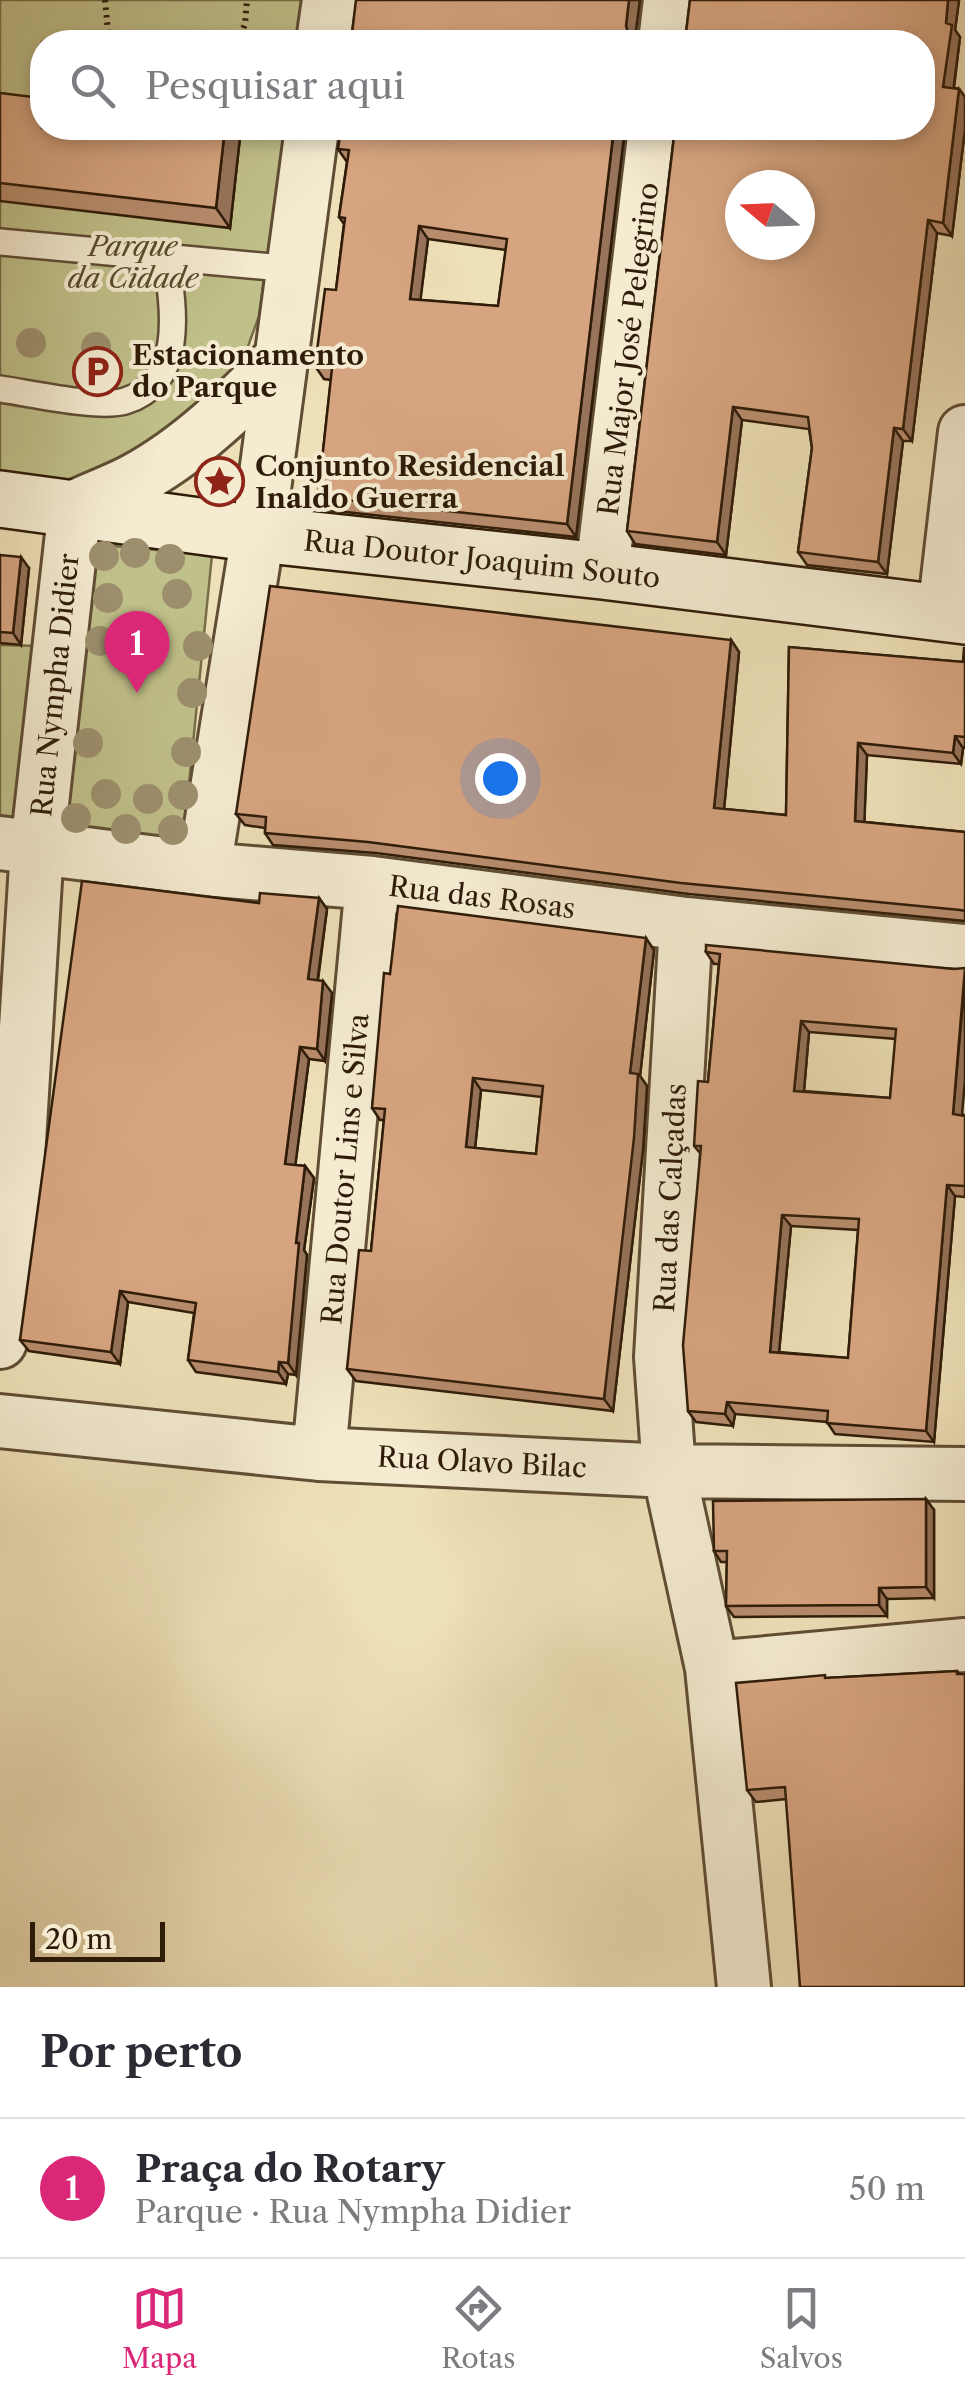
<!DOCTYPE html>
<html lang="pt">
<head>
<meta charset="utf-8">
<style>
	:root { --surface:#fff; --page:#f2f2f3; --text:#2b2b33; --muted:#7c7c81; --line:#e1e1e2; --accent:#db2777 }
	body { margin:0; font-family:"Libre Caslon Text",serif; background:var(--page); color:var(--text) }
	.compass { position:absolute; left:725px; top:170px; width:90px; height:90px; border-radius:50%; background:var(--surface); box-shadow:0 5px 15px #0003; rotate:289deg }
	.scale { position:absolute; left:30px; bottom:25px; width:135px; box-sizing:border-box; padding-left:10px; border:5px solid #2f1c08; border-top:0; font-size:28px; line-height:35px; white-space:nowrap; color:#2f1c08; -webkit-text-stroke:8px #f4ebd1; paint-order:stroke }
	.you { position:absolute; left:500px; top:778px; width:35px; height:35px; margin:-25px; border:8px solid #fff; border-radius:50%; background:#1a73e8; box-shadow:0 0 0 15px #1a73e833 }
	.badge { display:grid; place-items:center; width:65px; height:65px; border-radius:50%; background:var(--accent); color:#fff; font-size:32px; font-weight:700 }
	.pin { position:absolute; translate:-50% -82px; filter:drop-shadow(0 2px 5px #0008) }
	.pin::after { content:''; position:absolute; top:52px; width:35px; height:30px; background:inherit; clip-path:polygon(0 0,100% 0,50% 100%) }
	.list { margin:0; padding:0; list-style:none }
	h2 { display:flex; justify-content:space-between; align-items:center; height:130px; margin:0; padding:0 40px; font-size:42px }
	h2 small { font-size:32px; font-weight:400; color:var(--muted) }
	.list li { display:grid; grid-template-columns:65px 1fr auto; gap:30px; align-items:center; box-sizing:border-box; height:140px; padding:0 40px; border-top:2px solid var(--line) }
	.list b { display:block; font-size:38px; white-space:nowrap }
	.list p { margin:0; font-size:32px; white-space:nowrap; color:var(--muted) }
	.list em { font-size:32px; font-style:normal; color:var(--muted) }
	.icon { flex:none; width:55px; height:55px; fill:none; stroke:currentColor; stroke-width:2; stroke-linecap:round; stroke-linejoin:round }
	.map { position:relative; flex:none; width:965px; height:1987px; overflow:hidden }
	.search { position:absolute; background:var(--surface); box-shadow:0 5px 15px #0003; left:30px; right:30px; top:30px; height:110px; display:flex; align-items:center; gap:25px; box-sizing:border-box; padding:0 35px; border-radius:40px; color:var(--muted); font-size:38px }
	.sheet { height:270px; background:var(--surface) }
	nav { display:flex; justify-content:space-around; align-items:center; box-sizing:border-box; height:140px; border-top:2px solid var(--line); background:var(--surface); font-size:28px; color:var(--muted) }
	nav a { display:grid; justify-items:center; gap:5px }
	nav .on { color:var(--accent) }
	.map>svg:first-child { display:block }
	.green { fill:#c0c08a; stroke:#786e49; stroke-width:2.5 }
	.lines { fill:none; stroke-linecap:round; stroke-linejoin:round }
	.lane-casing { stroke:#5f4d34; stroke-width:30 }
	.street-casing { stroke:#5f4d34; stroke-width:58 }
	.secondary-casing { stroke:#2f1c08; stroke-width:60 }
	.path { stroke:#2f1c08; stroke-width:6; stroke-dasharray:2.5 5; stroke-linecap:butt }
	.lane { stroke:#f4ebd1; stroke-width:25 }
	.street { stroke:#f4ebd1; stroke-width:52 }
	.secondary { stroke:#f4ebd1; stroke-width:55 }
	.tree { fill:#9d8f6d }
	.wall { fill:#b88d6e; stroke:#2f1c08; stroke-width:2.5; fill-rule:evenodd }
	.shaded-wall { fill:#96735a; stroke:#2f1c08; stroke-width:2.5 }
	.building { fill:#d6a480; stroke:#2f1c08; stroke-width:2.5; fill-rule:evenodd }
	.labels { text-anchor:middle; stroke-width:8; stroke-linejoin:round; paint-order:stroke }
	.park-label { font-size:28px; font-style:italic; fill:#5a4d2f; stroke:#f4ebd1 }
	.street-label { font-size:28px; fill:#2f1c08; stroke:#f4ebd1 }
	.poi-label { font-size:28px; font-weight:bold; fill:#2f1c08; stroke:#f4ebd1; text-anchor:start }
</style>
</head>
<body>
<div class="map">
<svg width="965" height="1987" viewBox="0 0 965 1987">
	<rect width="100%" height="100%" fill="#eee0b8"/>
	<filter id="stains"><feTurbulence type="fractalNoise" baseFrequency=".002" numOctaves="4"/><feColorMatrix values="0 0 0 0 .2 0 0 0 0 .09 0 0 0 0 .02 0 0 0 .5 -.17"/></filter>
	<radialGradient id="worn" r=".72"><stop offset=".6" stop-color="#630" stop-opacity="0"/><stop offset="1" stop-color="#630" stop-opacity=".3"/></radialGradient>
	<path class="green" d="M 0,0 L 303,0 L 297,42 L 42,42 L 42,128 L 285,128 L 259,316 L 243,360 L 129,476 L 58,485 L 0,479 Z
		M 90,544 L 212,555 L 183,843 L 61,831 Z
		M 0,645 L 40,646 L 30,819 L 0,816 Z"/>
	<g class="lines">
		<defs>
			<path id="lane" d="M 0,242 L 293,269
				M 0,389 C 30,393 99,409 125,401 C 187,382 173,305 166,257"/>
			<path id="street" d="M 323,42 L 329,0
				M 665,42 L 670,0
				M 602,571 L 655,128
				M 944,613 L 965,432
				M 0,843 L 204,869 L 372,883 L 686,924 L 965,951
				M 204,869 L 258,534 L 312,128
				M 686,924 L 661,1357 L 669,1471 L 712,1668 L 744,1987
				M 0,1342 L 15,1207 L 37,848 L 75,507 C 94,498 114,491 133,481 C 191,450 239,402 284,355
				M 0,1421 L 319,1454 L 669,1471 L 965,1474
				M 319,1454 L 372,883
				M 712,1668 L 965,1645"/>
			<path id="secondary" d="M 0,499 L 258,534 L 602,571 L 965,616"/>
		</defs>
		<use href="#lane" class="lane-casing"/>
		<use href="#street" class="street-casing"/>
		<use href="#secondary" class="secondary-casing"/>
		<path class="path" d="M 105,0 L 109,42
			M 238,42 L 245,24 L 247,0"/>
		<use href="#lane" class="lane"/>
		<use href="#street" class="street"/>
		<use href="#secondary" class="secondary"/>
	</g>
	<g class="tree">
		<circle cx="31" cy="343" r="15"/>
		<circle cx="96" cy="347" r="15"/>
		<circle cx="135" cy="553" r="15"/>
		<circle cx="104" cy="556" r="15"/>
		<circle cx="170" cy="559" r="15"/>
		<circle cx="177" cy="594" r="15"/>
		<circle cx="108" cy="598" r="15"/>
		<circle cx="131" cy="637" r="15"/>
		<circle cx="100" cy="641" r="15"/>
		<circle cx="198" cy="646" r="15"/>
		<circle cx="192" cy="693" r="15"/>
		<circle cx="88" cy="743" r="15"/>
		<circle cx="186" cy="752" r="15"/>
		<circle cx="106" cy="794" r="15"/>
		<circle cx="183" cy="795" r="15"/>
		<circle cx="148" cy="799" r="15"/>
		<circle cx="76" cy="818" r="15"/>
		<circle cx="126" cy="829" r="15"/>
		<circle cx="173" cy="830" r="15"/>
	</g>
	<path class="wall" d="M 690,0 L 959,0 L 955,30 L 960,37 L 954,88 L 959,89 L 965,97 L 965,129 L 952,236 L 937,233 L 912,441 L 903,441 L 887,574 L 807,565 L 798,552 L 812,448 L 809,429 L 742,420 L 726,555 L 635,544 L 627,531 L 675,128 L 760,128 L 759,134 L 817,139 L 922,42 L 686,33 Z
		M 0,93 L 240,137 L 230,228 L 0,201 Z
		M 625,128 L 576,537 L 327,510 L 318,497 L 331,380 L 324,379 L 315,366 L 336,290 L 344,224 L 339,217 L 347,162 L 338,149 ZM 428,239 L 506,250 L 498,306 L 420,300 Z
		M 0,555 L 29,568 L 21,645 L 0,643 Z
		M 731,640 L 739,652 L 724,809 L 786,815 L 789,647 L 963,662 L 965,648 L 965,748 L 963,748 L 961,764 L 867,755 L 864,822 L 965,832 L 965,921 L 689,894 L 376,853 L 273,845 L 265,833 L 265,828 L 245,825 L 236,814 Z
		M 319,898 L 327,909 L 318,980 L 332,993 L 325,1061 L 309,1059 L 295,1165 L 305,1166 L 314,1178 L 304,1250 L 307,1255 L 296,1375 L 288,1374 L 286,1384 L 196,1372 L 188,1360 L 194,1313 L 128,1302 L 120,1364 L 29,1351 L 20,1340 Z
		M 654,950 L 640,1076 L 647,1086 L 643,1150 L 613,1411 L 356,1381 L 347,1369 L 371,1251 L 384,1120 L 380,1120 L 372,1108 L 390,974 ZM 481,1090 L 542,1097 L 536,1154 L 475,1148 Z
		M 706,952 L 954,969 L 962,1115 L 965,1115 L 965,1197 L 955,1196 L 934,1442 L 835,1434 L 827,1422 L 735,1414 L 733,1426 L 696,1422 L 688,1411 L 701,1154 L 694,1146 L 708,1082 L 719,964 L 714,964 ZM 809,1032 L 896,1039 L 890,1098 L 804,1091 ZM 791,1226 L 858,1230 L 848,1358 L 779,1352 Z
		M 934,1510 L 934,1598 L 887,1599 L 887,1616 L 734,1617 L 726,1606 L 727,1562 L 721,1562 L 714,1551 Z
		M 957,1671 L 960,1674 L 786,1799 L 756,1802 L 747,1790 L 827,1678 Z"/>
	<path class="shaded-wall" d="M 629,0 L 640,0 L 635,38 L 636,42 L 631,42 L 626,26 Z
		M 948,0 L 959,0 L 955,30 L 960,37 L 952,100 L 943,87 L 946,23 Z
		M 959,89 L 965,97 L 965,129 L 952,236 L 943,223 Z
		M 225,128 L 234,128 L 240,137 L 230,228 L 216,208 Z
		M 614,128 L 625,128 L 576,537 L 567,524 Z
		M 749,128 L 760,128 L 757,145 L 748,133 Z
		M 928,220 L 937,233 L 912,441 L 903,429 Z
		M 419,226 L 428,239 L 419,312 L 410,299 Z
		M 733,407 L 742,420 L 726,555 L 717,542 Z
		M 894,428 L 903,441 L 887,574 L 878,562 Z
		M 21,557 L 29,568 L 21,645 L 13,633 Z
		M 731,640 L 739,652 L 723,820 L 714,808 Z
		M 955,736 L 963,748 L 961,764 L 953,753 Z
		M 858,743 L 867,755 L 864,833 L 855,821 Z
		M 319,898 L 327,909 L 316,991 L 308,979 Z
		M 646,938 L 654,950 L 640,1076 L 647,1086 L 643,1150 L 613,1411 L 604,1399 L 630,1073 Z
		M 965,978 L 965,1080 L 961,1126 L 953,1114 Z
		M 323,981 L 332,993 L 325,1061 L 317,1049 Z
		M 801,1021 L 809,1032 L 803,1102 L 794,1091 Z
		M 300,1047 L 309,1059 L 294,1176 L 285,1164 Z
		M 473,1078 L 481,1090 L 474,1159 L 466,1147 Z
		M 305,1166 L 314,1178 L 304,1250 L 307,1255 L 296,1375 L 288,1363 L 296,1243 Z
		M 947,1185 L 955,1196 L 934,1442 L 926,1431 Z
		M 782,1215 L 791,1226 L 778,1363 L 770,1352 Z
		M 120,1291 L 128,1302 L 120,1364 L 111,1352 Z
		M 279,1362 L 288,1374 L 286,1384 L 278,1372 Z
		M 727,1402 L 735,1414 L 733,1426 L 725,1414 Z
		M 926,1499 L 934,1510 L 934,1598 L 926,1587 Z
		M 879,1588 L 887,1599 L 887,1616 L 879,1605 Z"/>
	<path class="building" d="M 356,0 L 629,0 L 626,26 L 631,42 L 351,42 Z
		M 690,0 L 948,0 L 946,23 L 952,25 L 943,87 L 959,89 L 943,223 L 928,220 L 903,429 L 894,428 L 878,562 L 798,552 L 812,448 L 808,417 L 733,407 L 717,542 L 627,531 L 675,128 L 749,128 L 748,133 L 817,139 L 819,128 L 922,128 L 922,42 L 682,42 L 686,33 ZM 740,185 L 800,185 L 800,245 L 740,245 Z
		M 0,93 L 42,98 L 42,128 L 225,128 L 216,208 L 0,183 Z
		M 341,128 L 614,128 L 567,524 L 318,497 L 332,368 L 315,366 L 325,289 L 336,290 L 345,218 L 339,217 L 349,150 L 338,149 ZM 419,226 L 507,239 L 498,306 L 410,299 Z
		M 0,555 L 21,557 L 13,633 L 0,632 Z
		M 270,586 L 731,640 L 714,808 L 786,815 L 789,647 L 963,662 L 964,648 L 965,648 L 965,737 L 955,736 L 953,753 L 858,743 L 855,821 L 965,832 L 965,911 L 960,910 L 681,883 L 368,842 L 265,833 L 266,817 L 236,814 Z
		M 82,881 L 259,903 L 260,893 L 319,898 L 308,979 L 323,981 L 317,1049 L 300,1047 L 285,1164 L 305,1166 L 296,1243 L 299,1243 L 288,1363 L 279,1362 L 278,1372 L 188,1360 L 196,1303 L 120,1291 L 111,1352 L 20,1340 Z
		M 398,906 L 646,938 L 630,1073 L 638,1074 L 634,1138 L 604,1399 L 347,1369 L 359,1250 L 371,1251 L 385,1109 L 372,1108 L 384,973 L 390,974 ZM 473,1078 L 543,1086 L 536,1154 L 466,1147 Z
		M 706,945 L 954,969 L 965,968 L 953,1114 L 965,1116 L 965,1186 L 947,1185 L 926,1431 L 827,1423 L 828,1411 L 727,1402 L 725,1414 L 688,1411 L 683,1345 L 701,1146 L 694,1146 L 698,1081 L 708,1082 L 720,954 L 706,952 ZM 801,1021 L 896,1029 L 890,1098 L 794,1091 ZM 782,1215 L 859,1219 L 848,1358 L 770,1352 Z
		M 926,1499 L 926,1587 L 879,1588 L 879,1605 L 726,1606 L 727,1551 L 714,1551 L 713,1501 Z
		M 957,1671 L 957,1674 L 965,1674 L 965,1987 L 800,1987 L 785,1787 L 747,1790 L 736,1683 L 825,1675 L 825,1678 Z"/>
	<defs>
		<symbol id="parking-ring" viewBox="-11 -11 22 22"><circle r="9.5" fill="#f4ebd1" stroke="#8f2418" stroke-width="1.5"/><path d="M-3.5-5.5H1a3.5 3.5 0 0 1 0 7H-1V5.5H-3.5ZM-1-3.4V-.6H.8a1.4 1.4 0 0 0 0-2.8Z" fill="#8f2418"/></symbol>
		<symbol id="sight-ring" viewBox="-11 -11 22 22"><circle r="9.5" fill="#f4ebd1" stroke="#8f2418" stroke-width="1.5"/><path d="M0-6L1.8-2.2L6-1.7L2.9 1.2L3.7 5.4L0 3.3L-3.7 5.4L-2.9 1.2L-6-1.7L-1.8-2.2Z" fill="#8f2418"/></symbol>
	</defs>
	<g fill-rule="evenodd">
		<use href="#parking-ring" x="70" y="344" width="55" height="55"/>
		<use href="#sight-ring" x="192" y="454" width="55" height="55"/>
	</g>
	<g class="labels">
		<g class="park-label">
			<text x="133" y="256">Parque<tspan x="133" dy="32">da Cidade</tspan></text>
		</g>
		<g class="street-label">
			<text transform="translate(628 349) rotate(-83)" y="10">Rua Major José Pelegrino</text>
			<text transform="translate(482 559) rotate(6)" y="10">Rua Doutor Joaquim Souto</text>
			<text transform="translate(55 685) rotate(-84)" y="10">Rua Nympha Didier</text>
			<text transform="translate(482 897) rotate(7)" y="10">Rua das Rosas</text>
			<text transform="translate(345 1169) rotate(-85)" y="10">Rua Doutor Lins e Silva</text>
			<text transform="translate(670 1198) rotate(-87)" y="10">Rua das Calçadas</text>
			<text transform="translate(482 1462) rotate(3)" y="10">Rua Olavo Bilac</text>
		</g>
		<g class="poi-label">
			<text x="132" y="365">Estacionamento<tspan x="132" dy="32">do Parque</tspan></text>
			<text x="255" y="476">Conjunto Residencial<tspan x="255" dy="32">Inaldo Guerra</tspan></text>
		</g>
	</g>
	<rect width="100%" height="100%" filter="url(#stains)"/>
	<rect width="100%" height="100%" fill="url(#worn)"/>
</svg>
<svg class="compass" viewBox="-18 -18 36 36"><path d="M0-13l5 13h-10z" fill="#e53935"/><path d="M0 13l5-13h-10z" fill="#7c7c81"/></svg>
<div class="scale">20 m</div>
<div class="you"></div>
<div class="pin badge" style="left:137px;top:693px">1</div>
<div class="search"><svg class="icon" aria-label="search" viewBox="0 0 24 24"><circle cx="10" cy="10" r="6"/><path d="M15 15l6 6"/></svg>Pesquisar aqui</div>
</div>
<section class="sheet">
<h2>Por perto<small></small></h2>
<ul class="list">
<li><span class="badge">1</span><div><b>Praça do Rotary</b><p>Parque · Rua Nympha Didier</p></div><em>50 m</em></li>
</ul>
</section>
<nav>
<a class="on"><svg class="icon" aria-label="map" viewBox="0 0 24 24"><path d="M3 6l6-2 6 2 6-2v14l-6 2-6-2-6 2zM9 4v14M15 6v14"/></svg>Mapa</a>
<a><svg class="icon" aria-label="directions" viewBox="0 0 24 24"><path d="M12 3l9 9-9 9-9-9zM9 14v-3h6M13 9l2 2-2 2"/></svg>Rotas</a>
<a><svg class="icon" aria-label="saved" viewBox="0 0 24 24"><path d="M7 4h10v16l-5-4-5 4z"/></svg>Salvos</a>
</nav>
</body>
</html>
